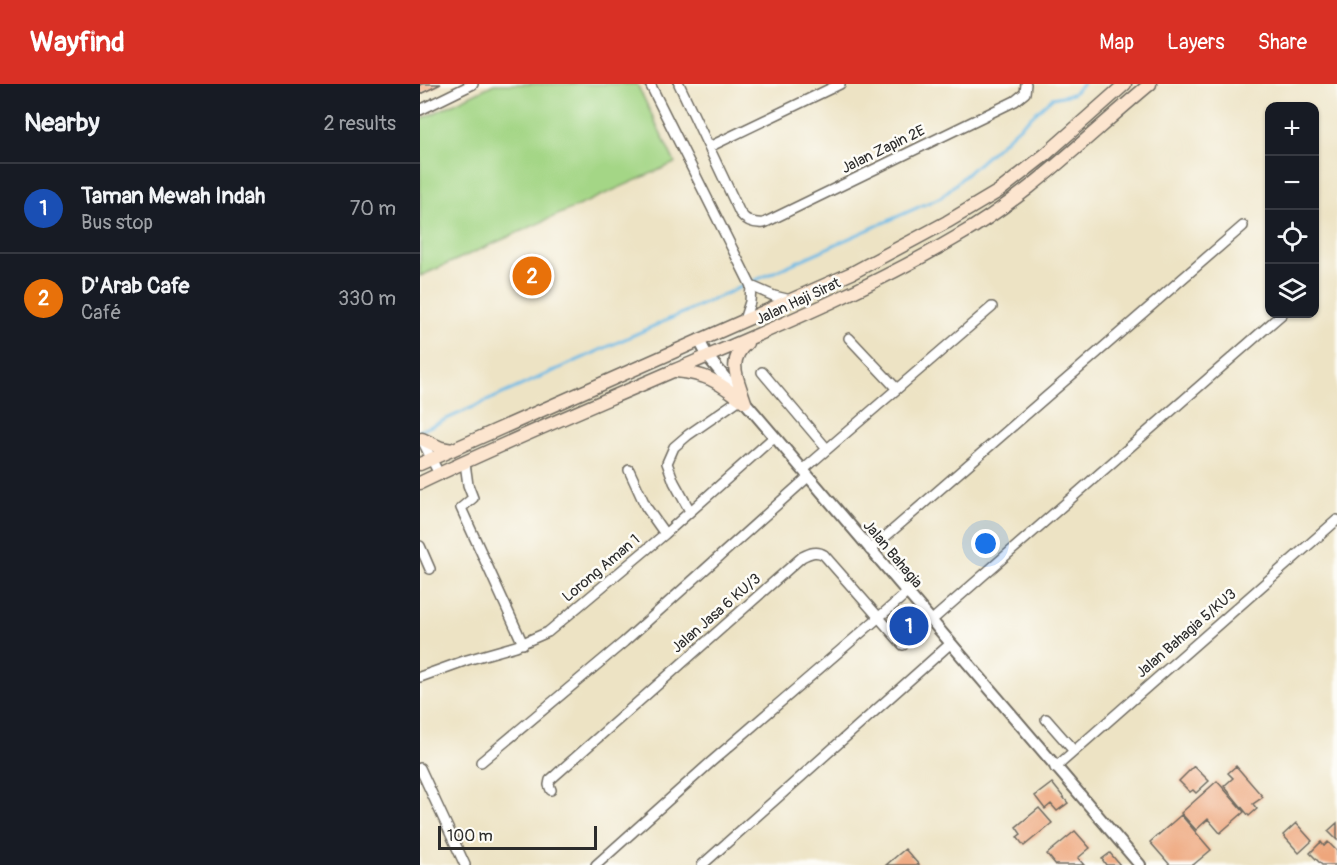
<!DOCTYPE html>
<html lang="en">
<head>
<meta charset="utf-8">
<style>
	:root { --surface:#171b24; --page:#20242c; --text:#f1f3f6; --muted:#9ea1a6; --line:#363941; --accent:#d93025 }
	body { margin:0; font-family:Pangolin,sans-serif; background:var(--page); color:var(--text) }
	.controls { position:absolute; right:18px; top:18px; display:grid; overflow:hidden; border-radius:12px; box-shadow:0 2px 4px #0004 }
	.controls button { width:54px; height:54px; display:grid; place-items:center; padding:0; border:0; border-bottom:2px solid var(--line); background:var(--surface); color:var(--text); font:30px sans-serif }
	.scale { position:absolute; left:18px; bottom:15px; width:159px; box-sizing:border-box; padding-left:6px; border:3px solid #2b2b2b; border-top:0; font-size:16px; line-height:21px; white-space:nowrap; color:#2b2b2b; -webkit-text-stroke:4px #fdfcf7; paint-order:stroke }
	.you { position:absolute; left:566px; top:460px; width:21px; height:21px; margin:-15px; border:4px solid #fff; border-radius:50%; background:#1a73e8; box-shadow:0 0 0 9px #1a73e833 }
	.badge { display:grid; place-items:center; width:39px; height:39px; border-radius:50%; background:var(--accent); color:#fff; font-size:20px; font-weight:700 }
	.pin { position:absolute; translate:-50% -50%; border:3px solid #fff; box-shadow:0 2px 6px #0006 }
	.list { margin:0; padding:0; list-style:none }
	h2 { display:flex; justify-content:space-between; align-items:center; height:78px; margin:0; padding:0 24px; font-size:26px }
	h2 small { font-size:20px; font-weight:400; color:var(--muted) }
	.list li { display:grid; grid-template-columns:39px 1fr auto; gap:18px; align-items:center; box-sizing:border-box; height:90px; padding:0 24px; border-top:2px solid var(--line) }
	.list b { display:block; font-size:22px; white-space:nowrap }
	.list p { margin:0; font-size:20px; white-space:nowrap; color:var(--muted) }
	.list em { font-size:20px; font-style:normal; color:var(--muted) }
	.icon { flex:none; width:33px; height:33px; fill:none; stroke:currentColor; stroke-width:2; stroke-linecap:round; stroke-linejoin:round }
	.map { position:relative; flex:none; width:917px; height:781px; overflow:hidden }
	header { display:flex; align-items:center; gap:36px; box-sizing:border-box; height:84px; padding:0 30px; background:var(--accent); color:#fff }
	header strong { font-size:28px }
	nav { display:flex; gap:33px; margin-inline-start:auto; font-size:21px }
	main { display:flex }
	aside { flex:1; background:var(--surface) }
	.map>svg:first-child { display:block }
	.green { fill:#a4d686; stroke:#688058; stroke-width:1.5 }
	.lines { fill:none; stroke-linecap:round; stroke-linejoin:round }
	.stream { stroke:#6dbae6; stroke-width:3 }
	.building { fill:#eea67c }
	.minor-casing { stroke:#6f6b61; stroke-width:12 }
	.tertiary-casing { stroke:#6f6b61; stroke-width:14 }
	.secondary-casing { stroke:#6f6b61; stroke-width:15 }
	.minor { stroke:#fff; stroke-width:9 }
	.tertiary { stroke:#fff; stroke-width:10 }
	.secondary { stroke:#fce5cf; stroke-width:12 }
	.labels { text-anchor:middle; stroke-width:5; stroke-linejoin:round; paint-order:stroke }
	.street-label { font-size:15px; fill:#2b2b2b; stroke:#fdfcf7 }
</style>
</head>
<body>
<header>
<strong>Wayfind</strong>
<nav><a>Map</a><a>Layers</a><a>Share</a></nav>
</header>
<main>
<aside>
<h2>Nearby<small>2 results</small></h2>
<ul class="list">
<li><span class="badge" style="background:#1a4fb4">1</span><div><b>Taman Mewah Indah</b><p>Bus stop</p></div><em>70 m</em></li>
<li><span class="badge" style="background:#e8710a">2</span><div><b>D'Arab Cafe</b><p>Café</p></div><em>330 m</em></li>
</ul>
</aside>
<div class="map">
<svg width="917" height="781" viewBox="0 0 917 781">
	<rect width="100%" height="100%" fill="#fdfcf7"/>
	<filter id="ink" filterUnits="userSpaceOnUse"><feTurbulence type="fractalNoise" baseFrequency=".0167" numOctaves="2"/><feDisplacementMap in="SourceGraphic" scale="12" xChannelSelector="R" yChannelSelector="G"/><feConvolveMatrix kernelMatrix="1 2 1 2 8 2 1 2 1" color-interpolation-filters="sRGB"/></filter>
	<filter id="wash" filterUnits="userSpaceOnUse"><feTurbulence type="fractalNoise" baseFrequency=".008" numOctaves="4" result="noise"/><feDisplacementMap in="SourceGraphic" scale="24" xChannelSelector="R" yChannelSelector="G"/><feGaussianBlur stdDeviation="1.35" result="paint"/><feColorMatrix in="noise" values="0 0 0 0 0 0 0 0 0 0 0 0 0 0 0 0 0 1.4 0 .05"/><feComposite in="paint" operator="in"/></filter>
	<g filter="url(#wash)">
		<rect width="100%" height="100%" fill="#ede3c4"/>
		<path class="green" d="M 74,0 L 217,0 L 255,79 L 0,192 L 0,36 Z"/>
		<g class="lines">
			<path class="stream" d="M 0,347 L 521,113 L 632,14 L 652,10 L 663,0"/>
		</g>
		<g id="blocks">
			<path class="building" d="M 0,0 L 21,0 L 0,10 Z
				M 774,682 L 789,697 L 776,709 L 773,706 L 770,708 L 759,697 Z
				M 816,682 L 843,713 L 833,720 L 837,725 L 829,732 L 804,702 L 813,694 L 808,689 Z
				M 797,697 L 824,728 L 800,749 L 788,735 L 776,746 L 761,729 Z
				M 632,699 L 648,719 L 637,727 L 631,720 L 625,725 L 615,712 Z
				M 619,724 L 632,739 L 604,762 L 597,753 L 601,750 L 596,743 Z
				M 761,731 L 791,766 L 773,781 L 750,781 L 730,758 Z
				M 876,739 L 892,757 L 879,769 L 863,751 Z
				M 917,739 L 917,756 L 908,747 Z
				M 655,747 L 670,764 L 658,774 L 664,781 L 636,781 L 627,770 Z
				M 901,758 L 904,762 L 908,758 L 917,767 L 917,781 L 902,781 L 890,769 Z
				M 485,765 L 499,781 L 466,781 Z
				M 690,769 L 700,781 L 686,781 L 682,775 Z"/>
		</g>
	</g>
	<g filter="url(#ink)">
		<use href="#blocks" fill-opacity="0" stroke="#6f6b61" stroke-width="1.5"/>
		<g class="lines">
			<defs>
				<path id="minor" d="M 230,0 L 331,202 L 330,218 L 324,236
					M 259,0 L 320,129 C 326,137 333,140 344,139 L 595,17 L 605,9 L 606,0
					M 0,26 L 53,0
					M 289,63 L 420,0
					M 331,202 L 354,212 L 371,216
					M 429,254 L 477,305
					M 342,288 L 407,365
					M 1,354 L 19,390
					M 45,379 L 48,401 L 53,414 L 41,424 L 103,560
					M 209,386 L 226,423 L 245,450
					M 383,386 L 572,223
					M 270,427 L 254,398 L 247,379 L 254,363 L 268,351 L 320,315
					M 0,462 L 10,485
					M 450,466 L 823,142
					M 511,537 L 862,230
					M 0,593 L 47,576 L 96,562 L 128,548 L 245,450 L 354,353
					M 626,635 L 654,667
					M 61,678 L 204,558 L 388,393
					M 0,684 L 45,781
					M 635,684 L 917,436
					M 131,706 L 129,701 L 130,696 L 382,473 C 390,469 397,466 404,471 L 483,561
					M 176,781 L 291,678 L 487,509
					M 282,781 L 530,560"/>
				<path id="tertiary" d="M 279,256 L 288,273 L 325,318 L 720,781"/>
				<path id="secondary" d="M 256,287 C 291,291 297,298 325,318
					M 325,318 C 318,295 306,277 327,259
					M 2,355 L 21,364 L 32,366
					M 0,380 L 432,189 L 527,138 L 579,107 L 626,70 L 705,0
					M 0,399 C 83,359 168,324 253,287 C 349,246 445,207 535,154 C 608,113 666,53 730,0"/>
			</defs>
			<use href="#minor" class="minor-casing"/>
			<use href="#tertiary" class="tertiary-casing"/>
			<use href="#secondary" class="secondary-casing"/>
			<use href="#minor" class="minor"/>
			<use href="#tertiary" class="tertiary"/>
			<use href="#secondary" class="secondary"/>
		</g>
	</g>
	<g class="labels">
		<g class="street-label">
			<text transform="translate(463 65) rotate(-26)" y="5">Jalan Zapin 2E</text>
			<text transform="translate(378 217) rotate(-25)" y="5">Jalan Haji Sirat</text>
			<text transform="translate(473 470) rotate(50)" y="5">Jalan Bahagia</text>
			<text transform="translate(181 484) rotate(-40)" y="5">Lorong Aman 1</text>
			<text transform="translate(296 529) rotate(-41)" y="5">Jalan Jasa 6 KU/3</text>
			<text transform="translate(766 549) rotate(-41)" y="5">Jalan Bahagia 5/KU3</text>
		</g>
	</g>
</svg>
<div class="controls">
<button>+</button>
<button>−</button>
<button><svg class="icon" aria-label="locate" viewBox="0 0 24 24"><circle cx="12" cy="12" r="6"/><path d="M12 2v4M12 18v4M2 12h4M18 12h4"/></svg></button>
<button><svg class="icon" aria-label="layers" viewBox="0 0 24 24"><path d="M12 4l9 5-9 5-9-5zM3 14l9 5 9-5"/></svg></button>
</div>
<div class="scale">100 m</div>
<div class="you"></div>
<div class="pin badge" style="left:489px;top:542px;background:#1a4fb4">1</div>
<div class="pin badge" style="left:112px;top:192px;background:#e8710a">2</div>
</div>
</main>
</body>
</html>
